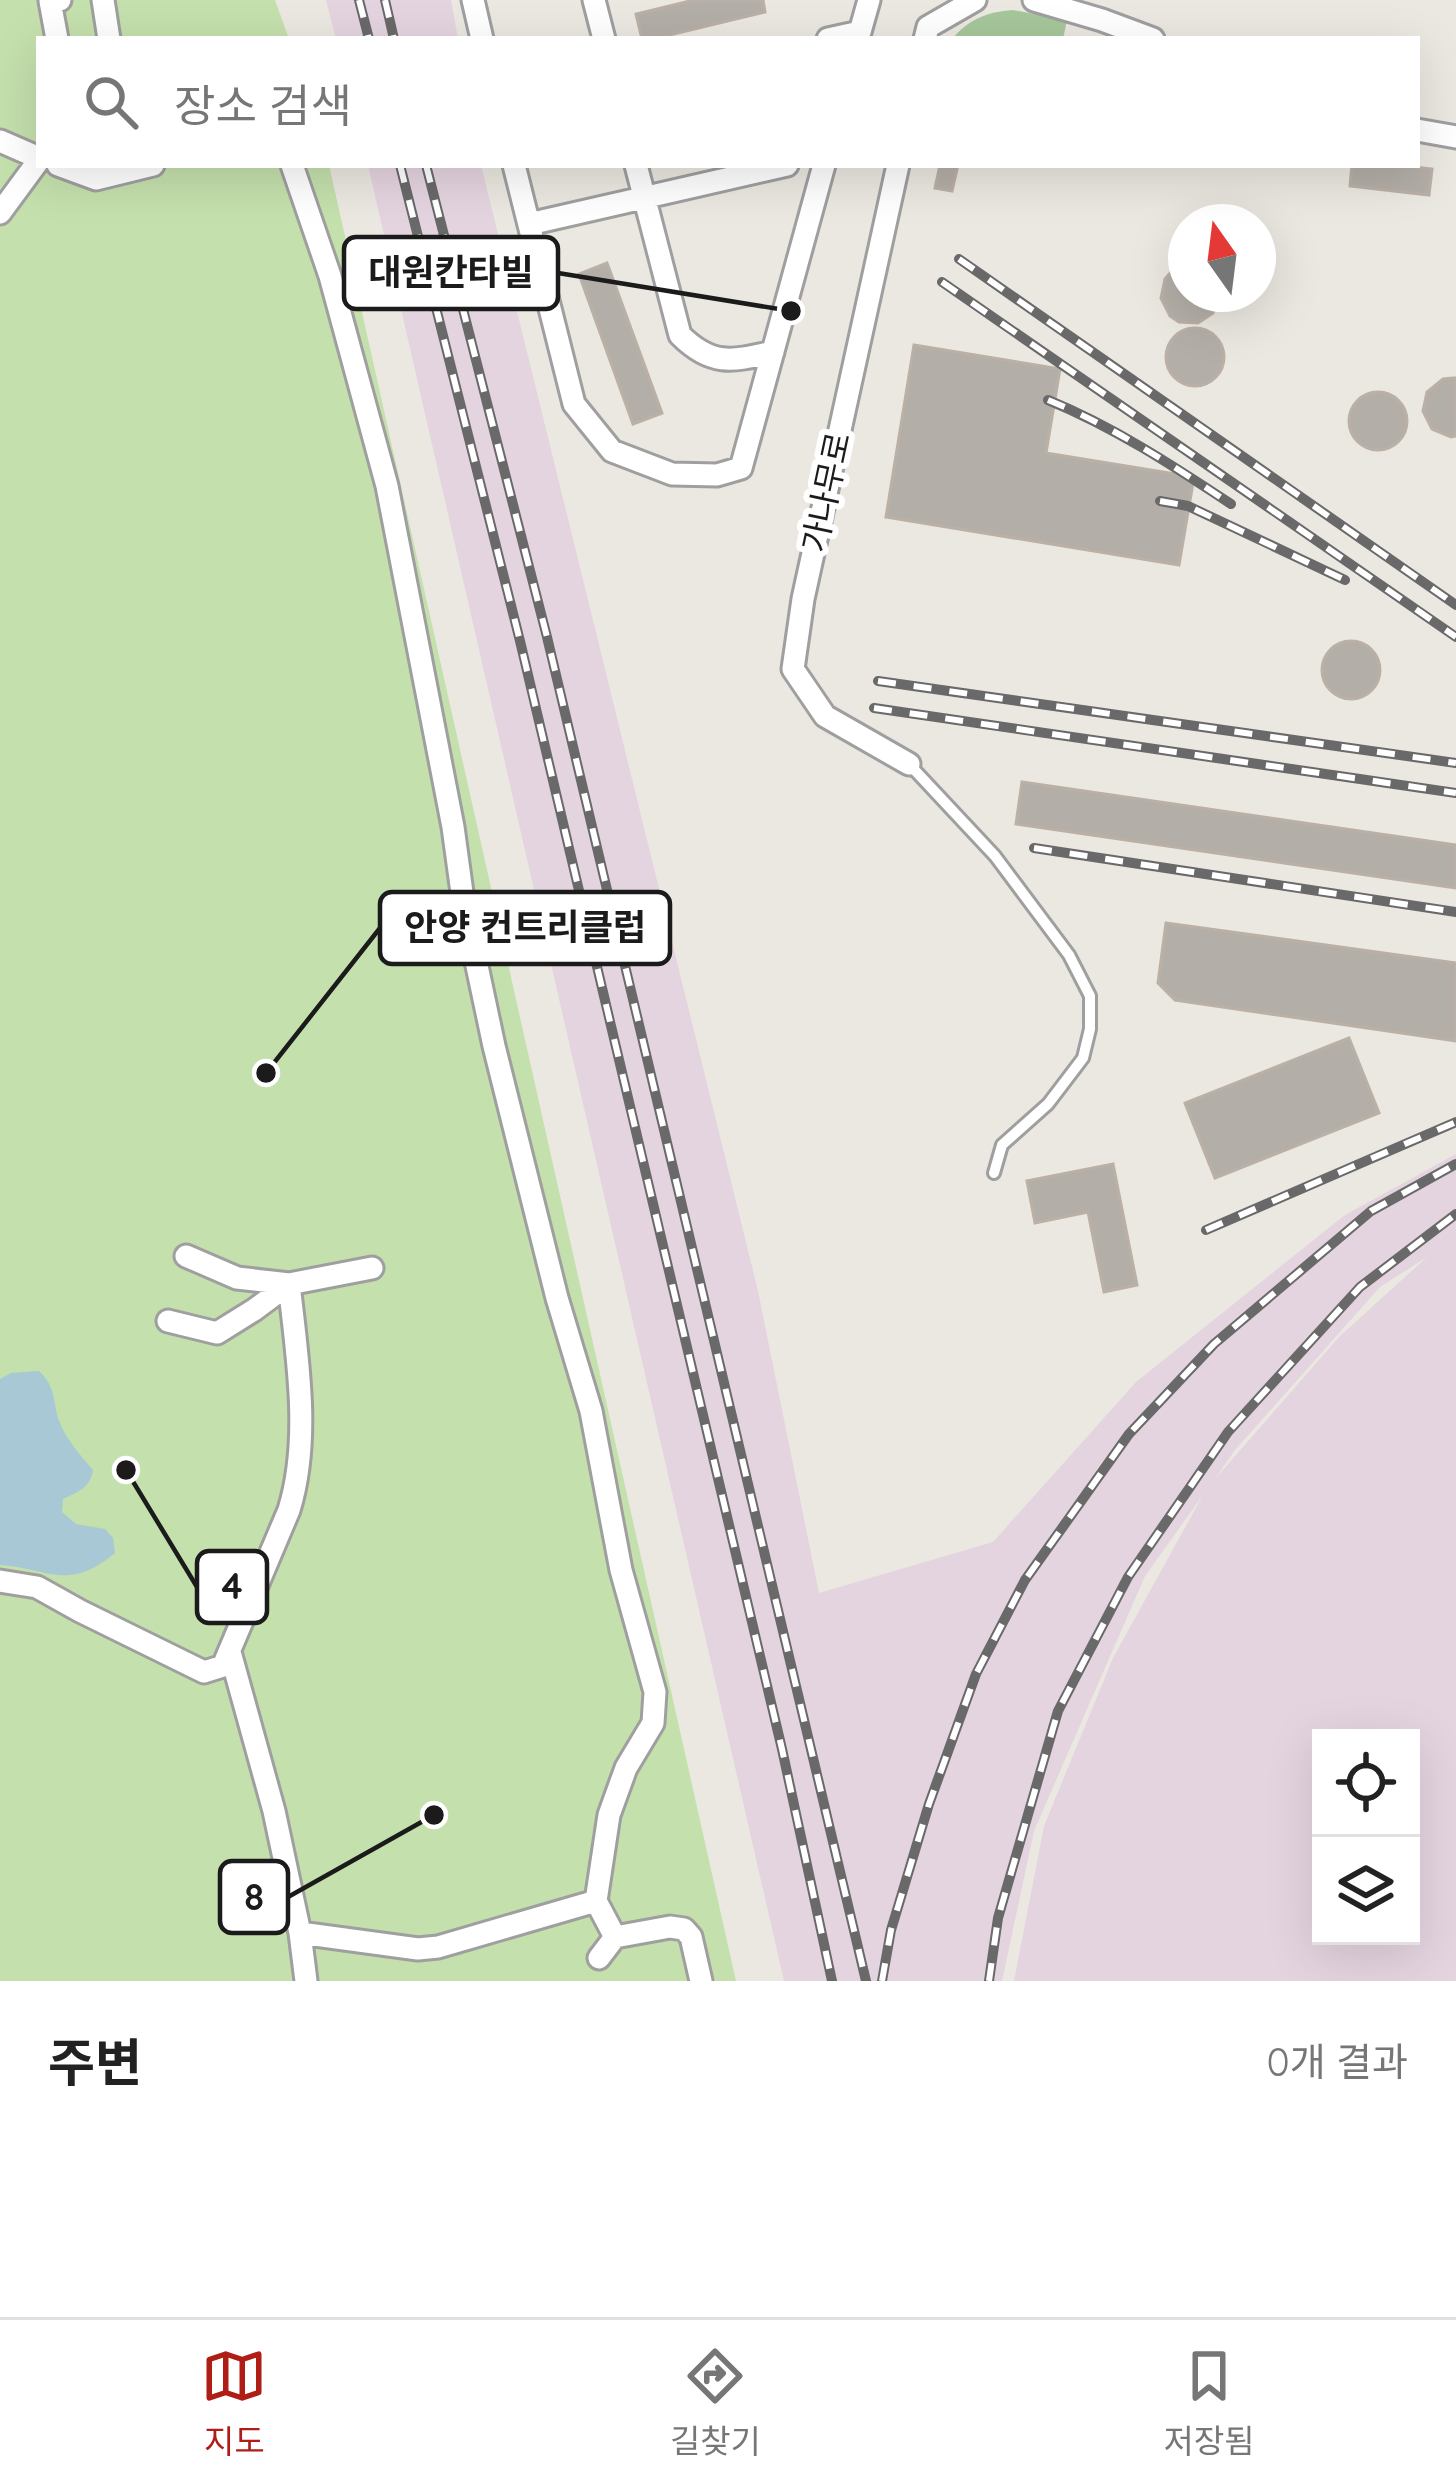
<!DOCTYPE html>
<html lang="ko">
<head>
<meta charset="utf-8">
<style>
	:root { --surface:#fff; --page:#f2f2f2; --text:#222; --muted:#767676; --line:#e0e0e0; --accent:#ae1e17 }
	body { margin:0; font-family:Quicksand,"Noto Sans KR",sans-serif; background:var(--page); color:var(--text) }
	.controls { position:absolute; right:36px; bottom:36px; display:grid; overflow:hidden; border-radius:0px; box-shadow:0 12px 48px #0002 }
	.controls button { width:108px; height:108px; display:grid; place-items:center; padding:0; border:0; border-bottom:3px solid var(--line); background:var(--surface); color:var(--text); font:60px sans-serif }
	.compass { position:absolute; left:1168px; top:204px; width:108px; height:108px; border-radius:50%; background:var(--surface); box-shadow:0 12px 48px #0002; rotate:346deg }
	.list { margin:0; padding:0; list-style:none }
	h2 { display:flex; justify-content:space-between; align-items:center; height:156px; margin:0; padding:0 48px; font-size:51px }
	h2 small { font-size:39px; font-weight:400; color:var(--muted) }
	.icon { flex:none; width:66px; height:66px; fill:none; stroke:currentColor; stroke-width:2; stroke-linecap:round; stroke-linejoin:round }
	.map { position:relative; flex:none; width:1456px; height:1981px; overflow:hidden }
	.search { position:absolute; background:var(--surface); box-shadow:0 12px 48px #0002; left:36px; right:36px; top:36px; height:132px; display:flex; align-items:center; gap:30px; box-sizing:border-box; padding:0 42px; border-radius:0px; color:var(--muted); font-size:45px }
	.sheet { height:336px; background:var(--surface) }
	nav { display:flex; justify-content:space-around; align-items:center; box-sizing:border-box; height:168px; border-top:3px solid var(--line); background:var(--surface); font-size:33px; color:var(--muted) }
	nav a { display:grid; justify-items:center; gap:6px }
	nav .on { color:var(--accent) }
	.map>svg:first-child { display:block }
	.industrial { fill:#e4d4e0; fill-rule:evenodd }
	.grass { fill:#c4e0ac }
	.forest { fill:#a6c69b }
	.water { fill:#a7c8d4 }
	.building { fill:#b4aea8; stroke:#bbb0a6; stroke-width:3 }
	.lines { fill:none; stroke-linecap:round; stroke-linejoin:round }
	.service-casing { stroke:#9f9f9f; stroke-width:16 }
	.minor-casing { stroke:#9f9f9f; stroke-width:27 }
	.service { stroke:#fff; stroke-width:10 }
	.minor { stroke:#fff; stroke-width:21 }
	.rail-casing { stroke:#696969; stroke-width:10 }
	.rail { stroke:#fff; stroke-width:6; stroke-dasharray:18; stroke-linecap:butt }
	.labels { text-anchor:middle; stroke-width:12; stroke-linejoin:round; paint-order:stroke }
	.street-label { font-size:33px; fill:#1b1b1b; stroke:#fff }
	.leader { fill:none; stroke:#1b1b1b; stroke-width:4.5 }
	.callout-dot { fill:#1b1b1b; stroke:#fff; stroke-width:4.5 }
	.callout { fill:#fff; stroke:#1b1b1b; stroke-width:4.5 }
	.callout-label { font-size:36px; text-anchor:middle; font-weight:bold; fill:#1b1b1b }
</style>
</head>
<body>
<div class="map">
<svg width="1456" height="1981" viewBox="0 0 1456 1981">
	<rect width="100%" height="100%" fill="#ebe8e1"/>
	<path class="industrial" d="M 326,0 L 451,0 L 458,39 L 336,39 Z
		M 368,165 L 481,165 L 758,1291 L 819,1593 L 993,1542 L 1136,1382 L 1345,1215 L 1456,1154 L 1456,1981 L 1014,1981 L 1044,1826 L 1113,1658 L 1203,1495 L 1145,1576 L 1034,1831 L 1002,1981 L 784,1981 ZM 1427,1257 L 1339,1337 L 1215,1479 L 1235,1450 L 1380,1287 ZM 1321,1738 L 1411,1738 L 1411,1936 L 1321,1936 Z"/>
	<path class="grass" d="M 0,0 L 275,0 L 289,39 L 39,39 L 39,165 L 329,165 L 736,1981 L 0,1981 Z"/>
	<path class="forest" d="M 1013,10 L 1067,20 L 1063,39 L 952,39 C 969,19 987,12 1013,10 Z"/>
	<path class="water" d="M 39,1371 C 55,1386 53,1399 58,1418 C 64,1437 80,1455 93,1470 C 90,1488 78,1492 63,1499 L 62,1512 L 76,1524 L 105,1529 L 113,1538 L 115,1553 C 67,1592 52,1569 0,1565 L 0,1379 L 11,1373 Z"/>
	<path class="building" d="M 694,0 L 763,0 L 765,12 L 653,39 L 642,39 L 636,14 Z
		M 940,165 L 958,165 L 952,191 L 935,188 Z
		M 1352,165 L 1396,165 L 1432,169 L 1429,195 L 1350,186 Z
		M 607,263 L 662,413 L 633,424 L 579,274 Z
		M 1186,266 L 1186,294 L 1219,294 L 1213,313 L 1198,323 L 1179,322 L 1170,316 L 1161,298 L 1165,279 L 1172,271 Z
		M1166 357a29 29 0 1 1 58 0a29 29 0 1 1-58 0Z
		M 914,345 L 1060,369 L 1046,453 L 1194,477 L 1179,565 L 886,517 Z
		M 1453,378 L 1456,378 L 1456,436 L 1451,437 L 1432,429 L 1423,411 L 1427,392 L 1443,379 Z
		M1349 421a29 29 0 1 1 58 0a29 29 0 1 1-58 0Z
		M1322 670a29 29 0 1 1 58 0a29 29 0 1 1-58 0Z
		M 1022,782 L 1456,845 L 1456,888 L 1016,824 Z
		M 1166,923 L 1456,963 L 1456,1041 L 1175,1000 L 1158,983 Z
		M 1349,1038 L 1379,1113 L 1215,1178 L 1185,1103 Z
		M 1113,1164 L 1137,1285 L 1104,1292 L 1088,1212 L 1035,1223 L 1027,1181 Z"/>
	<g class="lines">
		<defs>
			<path id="service" d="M 909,764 L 995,856 L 1069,955 L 1090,996 L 1090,1029 L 1083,1058 L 1048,1104 L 1002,1145 L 994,1173"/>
			<path id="minor" d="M 103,0 L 109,39
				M 473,0 L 482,39
				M 594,0 L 604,39
				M 1034,0 L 1102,20 L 1153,39
				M 57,39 L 50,1 L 60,0
				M 828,39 L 860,32
				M 858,39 L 869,0
				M 925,39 L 928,27 L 975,0
				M 1417,130 L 1456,137
				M 0,141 L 39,158
				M 58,165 L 96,179 L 153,165
				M 292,165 L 330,276 L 387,486 L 453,827 L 463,900 L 494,1046 L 557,1298 L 591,1411 L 621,1570 L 655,1692 L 653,1723 L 626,1768 L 609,1815 L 596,1901 L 615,1937 L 670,1927 L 684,1929 L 691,1937 L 701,1981
				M 514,165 L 574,404 L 612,451 L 672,474 L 717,475 L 741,468 L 824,165
				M 636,165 L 680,335 C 712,367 733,361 773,352
				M 898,165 L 803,599 L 793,669 L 825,716 L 909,764
				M 0,213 L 39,160
				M 529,224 L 787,165
				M 168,1321 L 217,1333 L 254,1310 L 289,1284 L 372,1268
				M 0,1581 L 37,1587 L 80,1611 L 204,1672 L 223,1666 L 289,1510 C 311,1439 297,1356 289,1284 L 237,1278 L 186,1256
				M 230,1652 L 274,1811 L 300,1933 L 418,1949 L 438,1947 L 596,1901
				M 300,1933 L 306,1981
				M 599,1958 L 615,1937"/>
		</defs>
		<use href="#service" class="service-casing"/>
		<use href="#minor" class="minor-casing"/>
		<use href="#service" class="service"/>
		<use href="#minor" class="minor"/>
		<defs>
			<path id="rail" d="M 359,0 L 369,39
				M 385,0 L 394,39
				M 400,165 L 520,641 L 782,1749 L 832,1981
				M 426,165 L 547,637 L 866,1981
				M 959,259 L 1456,605
				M 942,282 L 1456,637
				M 1048,400 C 1114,427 1172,465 1231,504
				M 1160,501 L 1188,506 L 1345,580
				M 878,681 L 1456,763
				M 874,708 L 1456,793
				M 1034,848 L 1456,912
				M 1206,1230 L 1456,1122
				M 882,1981 L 891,1930 L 929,1804 L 976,1674 L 1025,1580 L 1129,1434 L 1214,1344 L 1371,1211 L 1456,1164
				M 989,1981 L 998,1918 L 1058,1711 L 1128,1577 L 1228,1432 L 1360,1287 L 1456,1214"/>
		</defs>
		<use href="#rail" class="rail-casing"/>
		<use href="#rail" class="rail"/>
	</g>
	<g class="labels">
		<g class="street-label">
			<text transform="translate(826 492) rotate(-78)" y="12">가나무로</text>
		</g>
	</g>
	<path class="leader" d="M791 311L558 273M266 1073L380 928M126 1470L197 1587M434 1815L288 1897"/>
	<g class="callout-dot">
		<circle cx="791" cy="311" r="12"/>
		<circle cx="266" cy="1073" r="12"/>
		<circle cx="126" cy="1470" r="12"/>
		<circle cx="434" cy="1815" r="12"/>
	</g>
	<g class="callout">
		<rect x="344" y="237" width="214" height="72" rx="12"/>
		<rect x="380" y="892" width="290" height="72" rx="12"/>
		<rect x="197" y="1551" width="70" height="72" rx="12"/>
		<rect x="220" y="1861" width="68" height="72" rx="12"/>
	</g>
	<g class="callout-label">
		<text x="451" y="285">대원칸타빌</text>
		<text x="525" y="940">안양 컨트리클럽</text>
		<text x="232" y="1599">4</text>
		<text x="254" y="1910">8</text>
	</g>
</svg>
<div class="controls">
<button><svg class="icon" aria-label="locate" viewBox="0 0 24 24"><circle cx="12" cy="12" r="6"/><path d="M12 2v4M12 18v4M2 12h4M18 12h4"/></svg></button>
<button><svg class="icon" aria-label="layers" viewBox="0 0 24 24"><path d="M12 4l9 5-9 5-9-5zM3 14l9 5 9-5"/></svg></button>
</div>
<svg class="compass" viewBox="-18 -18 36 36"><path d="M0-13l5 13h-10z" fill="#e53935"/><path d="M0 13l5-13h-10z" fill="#767676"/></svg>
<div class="search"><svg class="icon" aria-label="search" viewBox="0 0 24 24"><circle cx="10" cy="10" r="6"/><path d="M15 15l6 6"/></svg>장소 검색</div>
</div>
<section class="sheet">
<h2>주변<small>0개 결과</small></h2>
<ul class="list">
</ul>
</section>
<nav>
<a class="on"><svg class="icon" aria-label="map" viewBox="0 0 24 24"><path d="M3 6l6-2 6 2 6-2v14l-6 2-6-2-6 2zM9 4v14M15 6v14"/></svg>지도</a>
<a><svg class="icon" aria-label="directions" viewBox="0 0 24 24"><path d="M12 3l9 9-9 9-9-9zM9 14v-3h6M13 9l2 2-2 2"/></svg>길찾기</a>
<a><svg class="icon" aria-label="saved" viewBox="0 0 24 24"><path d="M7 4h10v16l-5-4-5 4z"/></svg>저장됨</a>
</nav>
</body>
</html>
